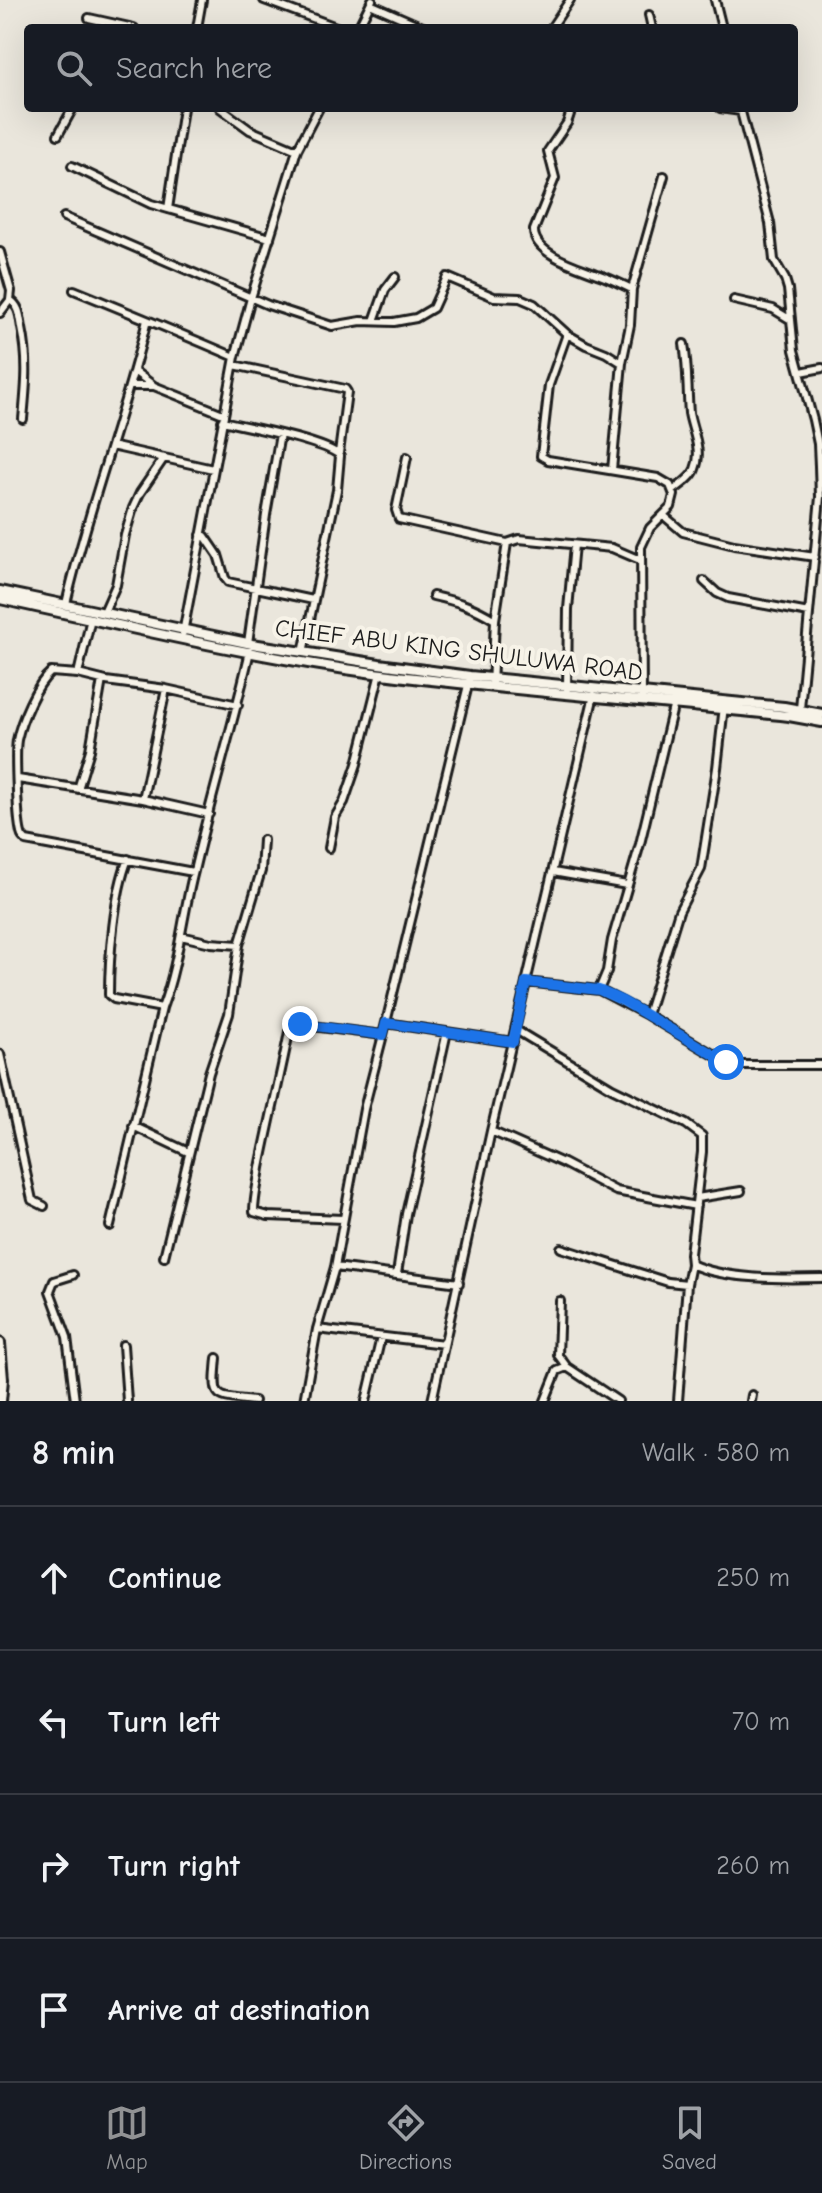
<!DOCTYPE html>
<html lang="en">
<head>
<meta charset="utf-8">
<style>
	:root { --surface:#171b24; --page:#242831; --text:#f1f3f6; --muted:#9ea1a6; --line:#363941; --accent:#919294 }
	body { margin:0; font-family:"Comic Neue",sans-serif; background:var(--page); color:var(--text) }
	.stop { position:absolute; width:24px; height:24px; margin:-18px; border:6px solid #1a73e8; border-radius:50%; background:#fff }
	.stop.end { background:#1a73e8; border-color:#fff; box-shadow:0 2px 8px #0008 }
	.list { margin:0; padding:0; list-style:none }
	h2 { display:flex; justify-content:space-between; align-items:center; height:104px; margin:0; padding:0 32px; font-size:34px }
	h2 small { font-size:26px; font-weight:400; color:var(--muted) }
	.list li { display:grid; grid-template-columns:52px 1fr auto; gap:24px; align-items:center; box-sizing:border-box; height:144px; padding:0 32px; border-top:2px solid var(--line) }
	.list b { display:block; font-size:30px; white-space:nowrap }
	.list em { font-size:26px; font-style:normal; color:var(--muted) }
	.icon { flex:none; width:44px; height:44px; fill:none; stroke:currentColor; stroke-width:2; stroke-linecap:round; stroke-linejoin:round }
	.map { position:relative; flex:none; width:822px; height:1401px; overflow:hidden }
	.search { position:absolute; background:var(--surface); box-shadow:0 8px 32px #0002; left:24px; right:24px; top:24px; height:88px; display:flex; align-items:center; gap:20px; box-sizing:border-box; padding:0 28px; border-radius:8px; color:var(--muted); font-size:30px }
	.sheet { height:680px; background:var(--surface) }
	nav { display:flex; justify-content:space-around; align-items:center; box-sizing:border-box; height:112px; border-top:2px solid var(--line); background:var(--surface); font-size:22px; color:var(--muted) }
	nav a { display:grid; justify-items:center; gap:4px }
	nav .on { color:var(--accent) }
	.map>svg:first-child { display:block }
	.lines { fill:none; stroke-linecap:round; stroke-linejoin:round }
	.street-casing { stroke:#1c1c1c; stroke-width:12 }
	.secondary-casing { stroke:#1c1c1c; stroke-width:14 }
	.street { stroke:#f7f3e8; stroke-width:6 }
	.secondary { stroke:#f7f3e8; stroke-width:8 }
	.route { stroke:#1a73e8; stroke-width:10 }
	.labels { text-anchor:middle; stroke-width:8; stroke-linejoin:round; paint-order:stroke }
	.street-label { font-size:24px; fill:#1c1c1c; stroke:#f7f3e8 }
</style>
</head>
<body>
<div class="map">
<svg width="822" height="1401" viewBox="0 0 822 1401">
	<rect width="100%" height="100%" fill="#eae6dc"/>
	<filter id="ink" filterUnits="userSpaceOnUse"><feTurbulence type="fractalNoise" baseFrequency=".0125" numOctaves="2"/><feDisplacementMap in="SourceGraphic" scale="16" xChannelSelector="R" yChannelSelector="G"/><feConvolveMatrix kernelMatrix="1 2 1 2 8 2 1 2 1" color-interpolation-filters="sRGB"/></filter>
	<g filter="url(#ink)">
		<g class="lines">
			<defs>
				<path id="street" d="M 264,0 L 339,28
					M 715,0 L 722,28
					M 370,4 L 425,28
					M 649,15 L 652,28
					M 89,18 L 134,28
					M 197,28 L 202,0
					M 358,28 L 372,0
					M 551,28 L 570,0
					M 220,108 L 250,130 L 297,150
					M 572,108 L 567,123 L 548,151 L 555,178 L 534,230 C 533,254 579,267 597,274 C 609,278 621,284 632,289
					M 720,108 L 741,111
					M 740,108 L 770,223 L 774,260 L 785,279 L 788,289 L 794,350 L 813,420 L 818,444 L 819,466 L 820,497 L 800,709
					M 58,135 L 73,108
					M 72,166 L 151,204 L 270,238
					M 168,209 L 183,108
					M 64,217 L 268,305 L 332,326 L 361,321 L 394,322 L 416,318 L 433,308 L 447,277 L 494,297 L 520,298 L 534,304 L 567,334 L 586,345 L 606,353 L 622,363
					M 0,252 L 11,291 L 10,300 L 0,313
					M 74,290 C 128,312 182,334 235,357
					M 10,300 C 20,306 20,317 22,328 C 29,361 26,386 23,419
					M 734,300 L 773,309 L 791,320
					M 374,321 L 385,290 L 395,277
					M 567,334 L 549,385 L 541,456 L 548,460 L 658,478 L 670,485 L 674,495 L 671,507 L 650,528 L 641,547 L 642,697
					M 234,365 L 345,389 L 347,392 L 339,453
					M 134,371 L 154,386 L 223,414
					M 801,372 L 822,368
					M 130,386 L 154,386
					M 222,421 C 244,426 328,442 340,456 L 337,490 L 303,653
					M 111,446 L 213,469
					M 407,457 L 396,510 L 399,519 L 507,543
					M 612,470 L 622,363 L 630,325 L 632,289 L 664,176
					M 673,491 C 680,485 692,478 695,469 C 703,450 692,431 689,413 C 687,390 688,367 684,344
					M 663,515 L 683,532 L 734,545 L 815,557
					M 201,535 L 205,536 L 218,555 L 225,578 L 228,582 L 313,600
					M 704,581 L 717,593 L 728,598 L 809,613
					M 433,596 C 456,601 475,607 495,620
					M 66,604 C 88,508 124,416 147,320
					M 104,612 L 116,585 L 125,535 L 133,508 L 140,493 L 164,458
					M 183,633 L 235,357 L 251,298 L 297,150 L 319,108
					M 248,643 L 266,515 L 280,434
					M 78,674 L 91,618
					M 492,686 L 495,620 L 507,543 L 519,539 L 612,548 L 640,560
					M 567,689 L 568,609 L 574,545
					M 18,779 L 143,799 L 209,814
					M 78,789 L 90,750 L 102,680
					M 143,799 L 166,689
					M 329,848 L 335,817 L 344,802 L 357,764 L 380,673
					M 128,859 C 114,894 109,957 109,995 L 114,999 L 162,1008
					M 193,872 L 26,841 C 25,839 23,838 22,836 C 17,826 15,752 17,740 C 21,721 36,684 51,672 L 78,674 L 106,681 L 166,689 L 238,705
					M 553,872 L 627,885
					M 181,936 L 211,943 L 239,945
					M 526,982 L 599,990 L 647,1015 L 726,1062 L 735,1065 L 822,1065
					M 599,990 L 607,971 L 612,940 L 640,844 L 674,703
					M 647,1015 L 679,911 L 701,869 L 717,768 L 724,706
					M 386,1023 L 513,1042
					M 516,1030 L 612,1088 L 686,1124 L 702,1136 L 702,1152 L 690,1254 L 691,1264 L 687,1284 L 668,1282 L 561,1248
					M 383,1035 L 469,681
					M 0,1054 L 32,1200 L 44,1206
					M 133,1126 L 188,1152
					M 491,1131 L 563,1163 L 616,1191 L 696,1206
					M 697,1198 L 741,1191
					M 110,1226 L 162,1008 C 179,963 182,917 194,871 C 211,797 233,725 250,651
					M 164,1257 L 209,1073 L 229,1014 L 239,945 L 261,871 L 263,840
					M 691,1264 C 725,1280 784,1279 822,1278
					M 335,1267 L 459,1283
					M 397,1274 L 406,1214 L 447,1032
					M 73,1275 L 54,1281 L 50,1291 L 67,1337 L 75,1401
					M 560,1301 L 558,1355 L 567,1367 L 618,1401
					M 317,1329 L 444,1344
					M 123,1345 L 127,1401
					M 217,1358 C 213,1401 214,1396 254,1401
					M 304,1401 L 317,1329 L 335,1267 L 364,1109 L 383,1035 L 296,1024 L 292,1026 L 289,1032 C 280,1078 269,1122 260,1168 C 258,1183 254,1197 254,1212 L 268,1216 L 343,1219
					M 366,1401 L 381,1337
					M 432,1401 L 491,1131 L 594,695
					M 545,1401 L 557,1371 L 567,1367
					M 678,1401 L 687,1284
					M 751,1401 L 752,1395"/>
				<path id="secondary" d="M 0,591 L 252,644 L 379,664 L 470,676 L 784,707 L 822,714
					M 0,599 C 124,626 248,656 374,673 C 512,691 651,701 789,716 L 822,722
					M 0,1343 L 3,1379 L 1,1401"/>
			</defs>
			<use href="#street" class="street-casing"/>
			<use href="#secondary" class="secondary-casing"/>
			<use href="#street" class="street"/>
			<use href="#secondary" class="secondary"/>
		</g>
	</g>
	<g class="lines" filter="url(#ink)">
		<path class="route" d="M 300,1024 L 383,1035 L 386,1023 L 513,1042 L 526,982 L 599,990 L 623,1001 L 726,1062"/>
	</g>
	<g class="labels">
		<g class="street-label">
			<text transform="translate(459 650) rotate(7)" y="8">CHIEF ABU KING SHULUWA ROAD</text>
		</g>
	</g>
</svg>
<div class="stop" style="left:726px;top:1062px"></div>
<div class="stop end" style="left:300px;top:1024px"></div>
<div class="search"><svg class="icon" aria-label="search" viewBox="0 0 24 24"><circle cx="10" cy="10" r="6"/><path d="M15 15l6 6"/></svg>Search here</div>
</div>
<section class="sheet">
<h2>8 min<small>Walk · 580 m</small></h2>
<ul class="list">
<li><svg class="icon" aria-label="ahead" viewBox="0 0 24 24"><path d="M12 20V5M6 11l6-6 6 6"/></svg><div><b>Continue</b></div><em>250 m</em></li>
<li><svg class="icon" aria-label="left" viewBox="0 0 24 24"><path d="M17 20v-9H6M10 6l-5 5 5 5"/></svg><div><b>Turn left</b></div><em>70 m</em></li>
<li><svg class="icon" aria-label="right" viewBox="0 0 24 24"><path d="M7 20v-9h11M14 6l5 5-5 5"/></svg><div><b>Turn right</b></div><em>260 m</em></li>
<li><svg class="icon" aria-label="arrive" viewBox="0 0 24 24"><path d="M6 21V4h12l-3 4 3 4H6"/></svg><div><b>Arrive at destination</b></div></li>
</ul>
</section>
<nav>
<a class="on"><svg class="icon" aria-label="map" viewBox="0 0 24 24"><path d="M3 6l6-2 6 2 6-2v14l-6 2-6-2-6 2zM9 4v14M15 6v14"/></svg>Map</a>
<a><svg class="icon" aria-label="directions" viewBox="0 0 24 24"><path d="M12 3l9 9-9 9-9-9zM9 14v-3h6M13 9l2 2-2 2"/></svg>Directions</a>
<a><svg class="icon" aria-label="saved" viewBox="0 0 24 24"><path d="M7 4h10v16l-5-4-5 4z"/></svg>Saved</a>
</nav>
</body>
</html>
